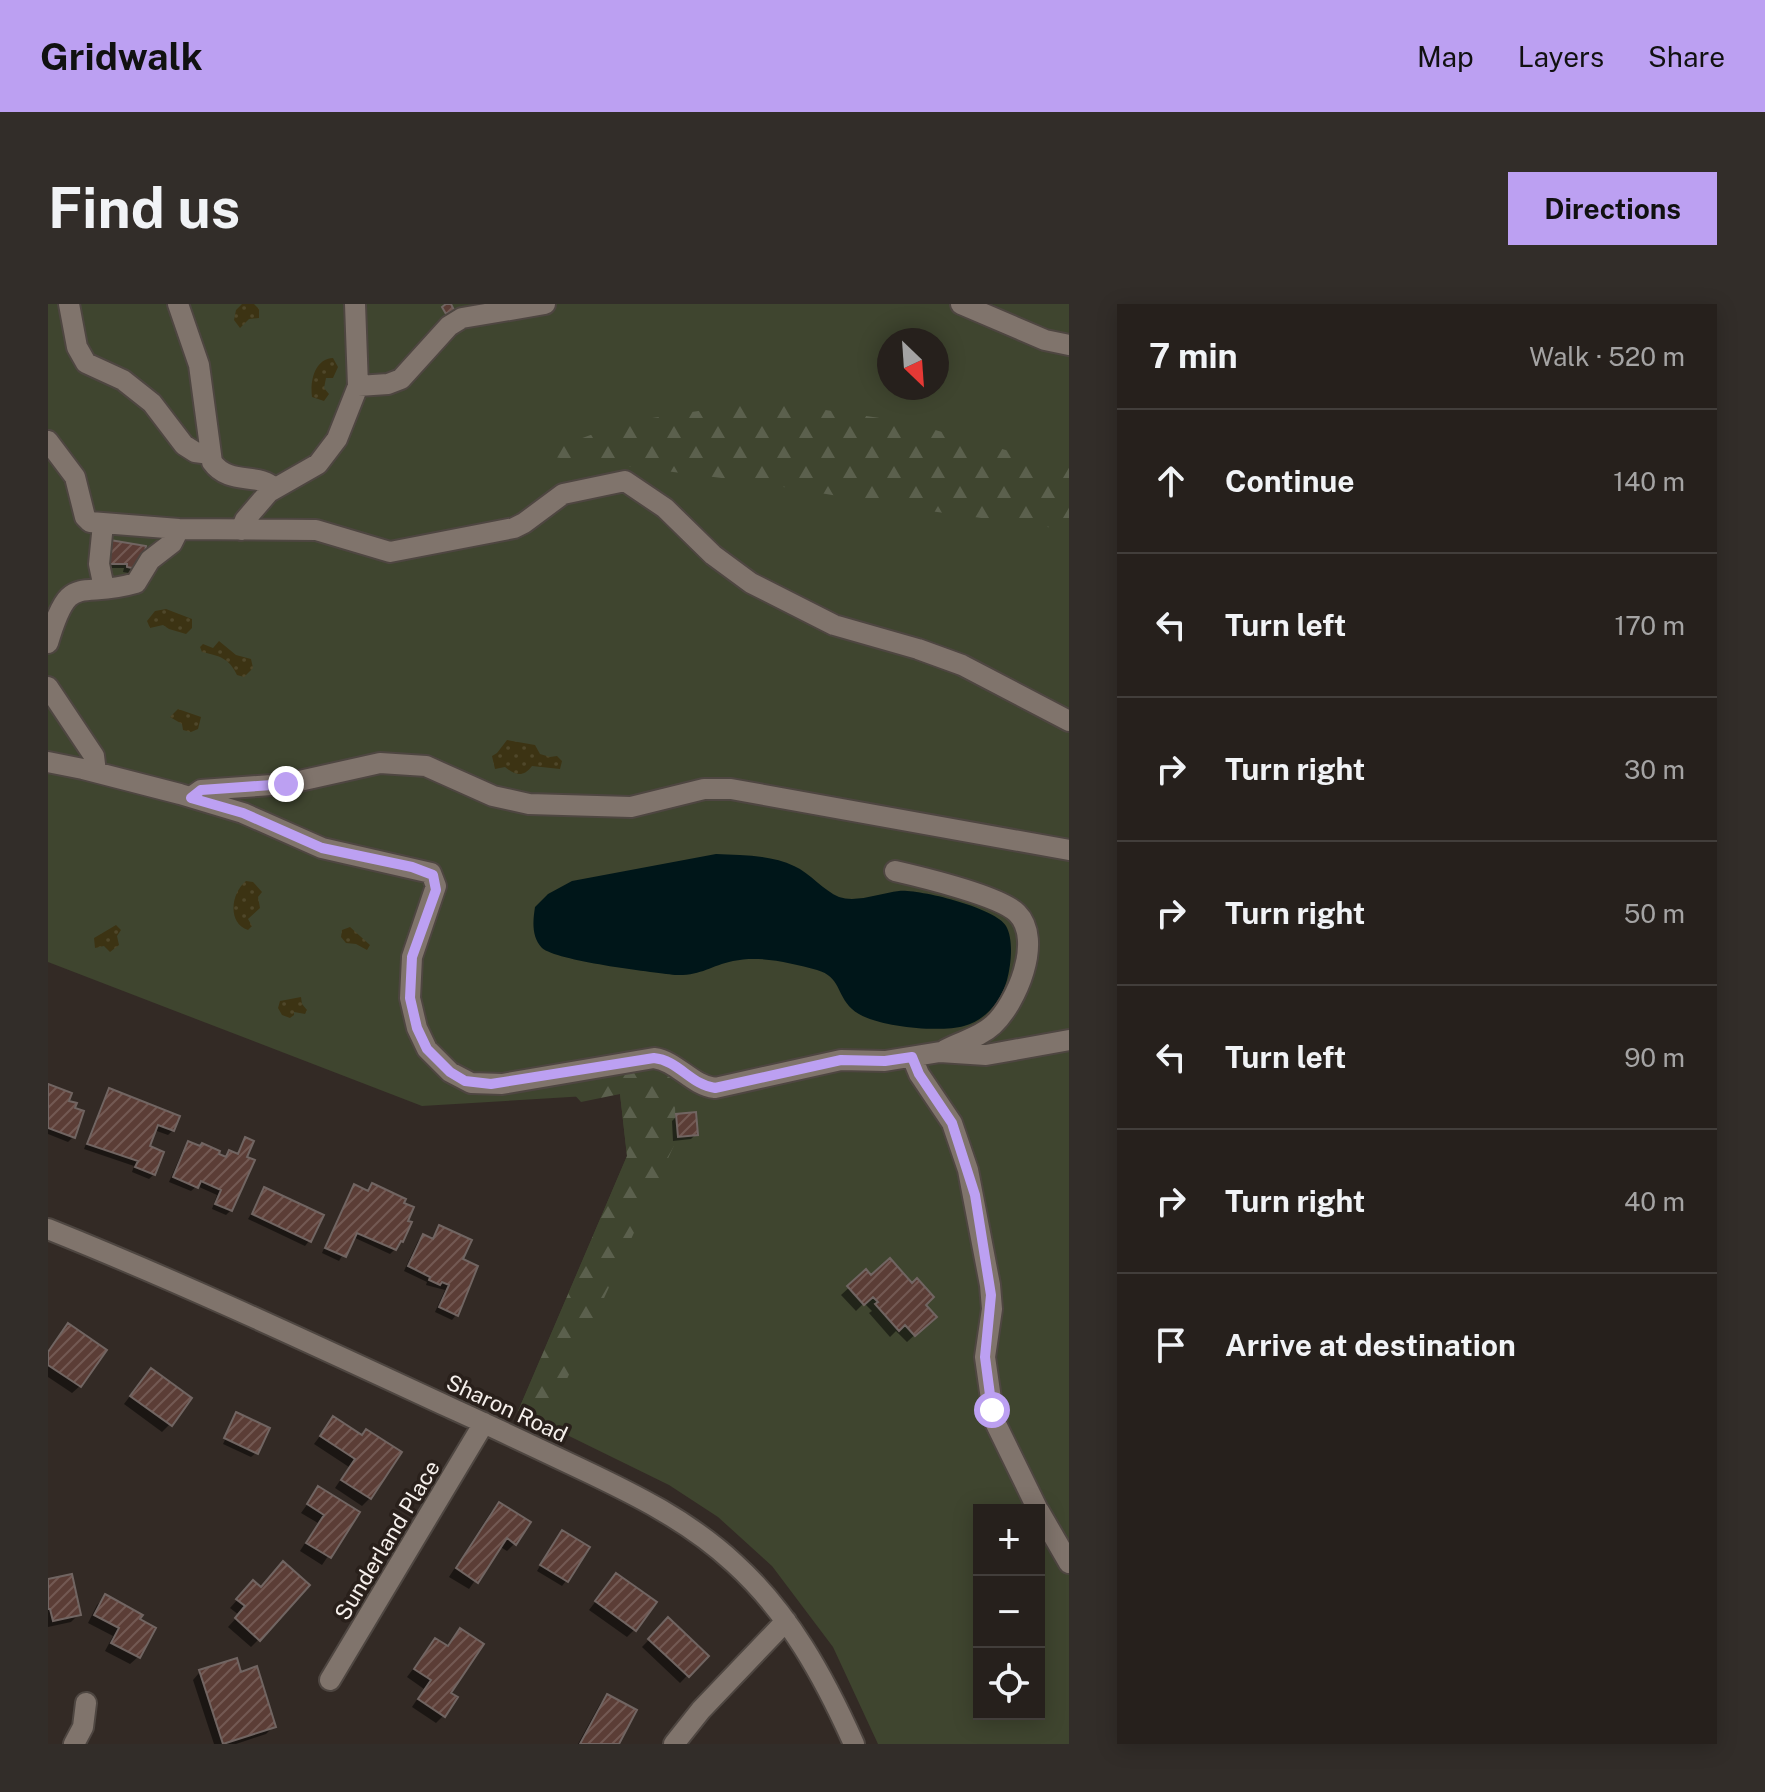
<!DOCTYPE html>
<html lang="en">
<head>
<meta charset="utf-8">
<style>
	:root { --surface:#26201c; --page:#322d29; --text:#f1f3f6; --muted:#a4a3a3; --line:#423e3b; --accent:#bca0f2 }
	body { margin:0; font-family:"Public Sans",sans-serif; background:var(--page); color:var(--text) }
	.controls { position:absolute; right:24px; bottom:24px; display:grid; overflow:hidden; border-radius:0px; box-shadow:0 4px 20px #0003 }
	.controls button { width:72px; height:72px; display:grid; place-items:center; padding:0; border:0; border-bottom:2px solid var(--line); background:var(--surface); color:var(--text); font:40px sans-serif }
	.compass { position:absolute; left:829px; top:24px; width:72px; height:72px; border-radius:50%; background:var(--surface); box-shadow:0 4px 20px #0003; rotate:155deg }
	.stop { position:absolute; width:24px; height:24px; margin:-18px; border:6px solid #bca0f2; border-radius:50%; background:#fff }
	.stop.end { background:#bca0f2; border-color:#fff; box-shadow:0 2px 8px #0008 }
	.list { margin:0; padding:0; list-style:none }
	h2 { display:flex; justify-content:space-between; align-items:center; height:104px; margin:0; padding:0 32px; font-size:34px }
	h2 small { font-size:26px; font-weight:400; color:var(--muted) }
	.list li { display:grid; grid-template-columns:52px 1fr auto; gap:24px; align-items:center; box-sizing:border-box; height:144px; padding:0 32px; border-top:2px solid var(--line) }
	.list b { display:block; font-size:30px; white-space:nowrap }
	.list em { font-size:26px; font-style:normal; color:var(--muted) }
	.icon { flex:none; width:44px; height:44px; fill:none; stroke:currentColor; stroke-width:2; stroke-linecap:round; stroke-linejoin:round }
	.map { position:relative; flex:none; width:1021px; height:1440px; overflow:hidden; border-radius:0px }
	header { display:flex; align-items:center; gap:48px; box-sizing:border-box; height:112px; padding:0 40px; background:var(--accent); color:#111 }
	header strong { font-size:38px }
	nav { display:flex; gap:44px; margin-inline-start:auto; font-size:28px }
	.intro { display:flex; align-items:center; justify-content:space-between; box-sizing:border-box; height:192px; padding:0 48px }
	h1 { margin:0; font-size:56px }
	.button { padding:20px 36px; border-radius:0px; background:var(--accent); color:#111; font-size:28px; font-weight:700 }
	main { display:flex; gap:48px; padding:0 48px }
	aside { flex:1; background:var(--surface); border-radius:0px; box-shadow:0 4px 20px #0003 }
	.map>svg:first-child { display:block }
	.grass { fill:#3f452f; fill-rule:evenodd }
	.forest { fill:url(#forest-firs) }
	.sand { fill:url(#sand-dots) }
	.water { fill:#001619 }
	.shadow { fill:#0007 }
	.building { fill:url(#building-hatch); stroke:#716562; stroke-width:2 }
	.lines { fill:none; stroke-linecap:round; stroke-linejoin:round }
	.minor-casing { stroke:#4e4641; stroke-width:24 }
	.minor { stroke:#80746c; stroke-width:20 }
	.route { stroke:#bca0f2; stroke-width:10 }
	.labels { text-anchor:middle; stroke-width:7; stroke-linejoin:round; paint-order:stroke }
	.street-label { font-size:22px; fill:#f6f0ec; stroke:#29201b }
</style>
</head>
<body>
<header>
<strong>Gridwalk</strong>
<nav><a>Map</a><a>Layers</a><a>Share</a></nav>
</header>
<div class="intro"><h1>Find us</h1><a class="button">Directions</a></div>
<main>
<div class="map">
<svg width="1021" height="1440" viewBox="0 0 1021 1440">
	<defs>
		<pattern id="forest-firs" width="22" height="20" patternUnits="userSpaceOnUse" patternTransform="scale(2)"><rect width="22" height="20" fill="#3f452f"/><path d="M5 1l3.5 6h-7zM16 11l3.5 6h-7z" fill="#5b604d"/></pattern>
		<pattern id="sand-dots" width="8" height="8" patternUnits="userSpaceOnUse" patternTransform="scale(2)"><rect width="8" height="8" fill="#3c3313"/><path d="M2 2h.1M6 6h.1" fill="none" stroke="#4f472a" stroke-width="1.8" stroke-linecap="round"/></pattern>
		<pattern id="building-hatch" width="6" height="6" patternUnits="userSpaceOnUse" patternTransform="scale(2)"><rect width="6" height="6" fill="#5b3d36"/><path d="M-1 1l2-2M0 6l6-6M5 7l2-2" fill="none" stroke="#735953"/></pattern>
	</defs>
	<rect width="100%" height="100%" fill="#332a25"/>
	<path class="grass" d="M 0,0 L 1021,0 L 1021,1440 L 830,1440 L 785,1343 L 724,1262 L 670,1213 L 621,1181 L 470,1107 L 579,852 L 572,790 L 374,802 L 0,658 ZM 841,36 L 889,36 L 889,84 L 841,84 ZM 931,1206 L 991,1206 L 991,1410 L 931,1410 Z"/>
	<path class="forest" d="M 716,97 L 859,118 L 1021,164 L 1021,226 L 882,207 L 698,177 L 488,151 L 578,118 Z
		M 617,764 L 638,775 L 627,802 L 628,837 L 513,1088 L 514,1097 L 504,1118 L 472,1103 L 579,852 L 572,790 L 533,798 L 514,777 Z"/>
	<path class="sand" d="M 194,0 L 206,0 L 211,5 L 211,14 L 201,15 L 192,24 L 186,16 L 188,6 Z
		M 285,54 L 290,63 L 285,74 L 278,74 L 276,84 L 281,90 L 276,97 L 264,93 C 262,78 266,55 285,54 Z
		M 118,305 L 144,315 L 144,324 L 138,330 L 121,325 L 115,321 L 102,324 L 99,317 L 107,307 Z
		M 171,337 L 188,351 L 203,355 L 205,364 L 196,373 L 189,371 C 181,354 172,352 154,348 L 152,343 L 155,340 L 165,344 Z
		M 130,405 L 153,413 L 150,425 L 143,428 L 135,426 L 134,420 L 122,413 Z
		M 459,436 L 487,441 L 492,450 L 502,453 L 509,452 L 514,457 L 512,465 L 484,462 C 475,474 467,471 457,463 L 447,465 L 444,452 L 449,449 Z
		M 198,577 L 205,578 L 214,588 L 210,593 L 212,604 L 200,615 L 204,622 L 200,626 C 179,619 183,589 198,577 Z
		M 68,621 L 73,626 L 69,632 L 71,641 L 62,648 L 56,642 L 47,644 L 46,634 Z
		M 302,623 L 322,641 L 319,646 L 308,640 L 298,639 L 293,633 L 294,626 Z
		M 253,693 L 254,700 L 259,706 L 257,710 L 246,708 L 246,711 L 242,714 L 234,711 L 230,704 L 232,697 Z"/>
	<path class="water" d="M 668,550 C 693,551 723,551 746,562 C 762,569 776,587 791,593 C 809,599 832,589 851,587 C 871,585 948,604 958,622 C 966,636 963,661 959,676 C 953,697 938,716 916,722 C 891,729 822,723 804,705 C 788,690 793,673 769,666 C 743,659 712,651 685,657 C 662,662 653,672 627,671 C 602,668 509,657 494,644 C 483,633 485,616 487,603 L 500,590 L 524,577 Z"/>
	<path class="shadow" d="M 58,243 L 96,243 L 87,270 L 75,268 L 76,264 L 55,264 Z
		M 0,782 L 19,798 L 25,833 L 20,838 L 0,830 Z
		M 62,787 L 125,826 L 120,831 L 106,826 L 99,843 L 106,870 L 101,875 L 84,868 L 86,862 L 36,845 L 57,792 Z
		M 629,812 L 648,830 L 643,835 L 625,837 L 624,817 Z
		M 198,835 L 197,854 L 183,906 L 178,911 L 164,905 L 169,891 L 149,882 L 143,887 L 121,878 L 136,844 L 141,840 L 175,854 L 181,848 L 188,851 Z
		M 324,882 L 347,945 L 342,950 L 305,933 L 291,957 L 274,949 L 302,887 L 307,883 L 319,887 Z
		M 217,886 L 261,937 L 257,942 L 200,915 Z
		M 391,923 L 412,956 L 408,1011 L 404,1016 L 387,1008 L 397,986 L 378,981 L 379,978 L 356,967 L 370,937 L 375,932 L 383,936 Z
		M 818,968 L 823,974 L 864,981 L 886,1013 L 859,1038 L 848,1027 L 842,1033 L 821,1009 L 824,1007 L 816,999 L 808,1007 L 793,991 Z
		M 20,1022 L 32,1082 L 24,1089 L 0,1073 L 0,1048 Z
		M 96,1074 L 122,1120 L 114,1128 L 76,1100 Z
		M 188,1113 L 208,1149 L 203,1153 L 175,1140 Z
		M 285,1115 L 313,1133 L 322,1194 L 314,1202 L 287,1184 L 301,1163 L 266,1140 Z
		M 271,1184 L 309,1209 L 274,1261 L 252,1247 L 270,1219 L 253,1209 Z
		M 451,1200 L 467,1239 L 459,1247 L 451,1242 L 421,1285 L 401,1273 L 443,1208 Z
		M 509,1234 L 518,1277 L 514,1282 L 489,1267 Z
		M 568,1271 L 587,1325 L 579,1333 L 541,1306 Z
		M 0,1277 L 31,1310 L 23,1318 L 0,1323 Z
		M 198,1286 L 211,1335 L 203,1343 L 180,1323 L 191,1311 L 182,1304 Z
		M 57,1293 L 90,1353 L 82,1360 L 57,1347 L 65,1332 L 40,1319 L 49,1301 Z
		M 620,1316 L 658,1352 L 632,1379 L 594,1343 Z
		M 413,1326 L 396,1411 L 388,1419 L 364,1403 L 376,1385 L 359,1373 L 387,1336 L 399,1344 Z
		M 152,1368 L 192,1370 L 226,1422 L 218,1430 L 188,1440 L 166,1440 L 145,1376 Z
		M 559,1392 L 569,1440 L 530,1440 L 552,1400 Z"/>
	<path class="building" d="M 398,0 L 403,0 L 406,6 L 398,10 L 394,3 Z
		M 62,236 L 98,242 L 94,266 L 79,263 L 79,260 L 59,260 Z
		M 0,780 L 24,789 L 21,797 L 29,799 L 27,804 L 36,807 L 27,834 L 0,824 Z
		M 61,784 L 132,812 L 126,827 L 110,821 L 102,842 L 116,848 L 107,871 L 87,863 L 90,857 L 39,840 Z
		M 648,808 L 650,831 L 630,833 L 628,810 Z
		M 197,833 L 206,837 L 199,853 L 207,856 L 184,907 L 167,900 L 173,886 L 153,877 L 150,884 L 125,873 L 140,837 L 152,842 L 154,839 L 172,847 L 171,850 L 178,853 L 181,846 L 190,850 Z
		M 324,879 L 358,895 L 356,899 L 366,903 L 360,917 L 364,918 L 355,938 L 353,937 L 348,946 L 309,929 L 298,953 L 277,944 L 306,880 L 320,887 Z
		M 216,883 L 276,911 L 263,938 L 204,910 Z
		M 391,921 L 424,936 L 415,955 L 430,962 L 410,1012 L 391,1003 L 401,981 L 394,978 L 392,981 L 381,976 L 382,973 L 360,962 L 375,930 L 385,935 Z
		M 842,954 L 864,979 L 869,974 L 886,993 L 878,1001 L 889,1013 L 867,1032 L 857,1021 L 851,1027 L 827,1000 L 830,998 L 825,993 L 816,1001 L 799,982 L 818,965 L 823,971 Z
		M 20,1019 L 59,1046 L 33,1083 L 0,1061 L 0,1048 Z
		M 103,1064 L 144,1094 L 124,1122 L 82,1092 Z
		M 188,1108 L 222,1124 L 210,1150 L 176,1134 Z
		M 285,1112 L 314,1131 L 318,1125 L 354,1148 L 323,1195 L 293,1176 L 307,1155 L 272,1132 Z
		M 270,1182 L 312,1208 L 283,1254 L 258,1239 L 276,1211 L 259,1200 Z
		M 451,1198 L 483,1218 L 468,1241 L 459,1234 L 430,1279 L 408,1264 Z
		M 514,1226 L 542,1243 L 520,1278 L 492,1261 Z
		M 235,1257 L 262,1281 L 212,1337 L 187,1314 L 197,1302 L 188,1295 L 205,1276 L 213,1283 Z
		M 568,1269 L 609,1298 L 588,1327 L 547,1297 Z
		M 24,1270 L 33,1311 L 5,1317 L 2,1305 L 0,1305 L 0,1275 Z
		M 57,1290 L 95,1311 L 92,1315 L 108,1324 L 92,1354 L 63,1339 L 71,1324 L 46,1311 Z
		M 620,1313 L 661,1352 L 641,1373 L 600,1335 Z
		M 412,1324 L 436,1340 L 403,1389 L 410,1393 L 397,1413 L 370,1395 L 383,1376 L 366,1365 L 387,1334 L 400,1342 Z
		M 189,1354 L 193,1368 L 209,1362 L 228,1423 L 175,1440 L 151,1366 Z
		M 559,1390 L 589,1406 L 571,1440 L 532,1440 Z"/>
	<g class="lines">
		<defs>
			<path id="minor" d="M 21,0 L 29,43 L 38,59 L 75,76 L 104,99 L 136,141 L 147,148 L 162,150
				M 130,0 L 151,61 L 164,158 C 181,182 211,168 226,184
				M 913,0 L 997,36 L 1021,41
				M 310,82 L 340,80 L 353,75 L 401,22 L 414,14 L 497,0
				M 0,137 L 27,173 L 37,213 L 42,218 L 131,225 L 268,226 L 342,248 L 466,224 L 476,219 L 515,190 L 577,177 L 617,204 L 665,251 L 703,279 L 786,321 L 870,345 L 914,361 L 1021,417
				M 55,220 L 51,260 L 56,284
				M 193,226 L 197,216 L 221,188 L 270,160 L 289,135 L 310,82 L 307,0
				M 0,339 C 22,265 30,296 88,279 L 102,256 L 124,239 L 131,225
				M 0,383 L 46,452 L 48,468
				M 0,458 L 35,465 L 132,490 L 195,509 L 274,544 L 383,569 L 388,582 L 364,653 L 362,694 L 369,724 L 379,745 L 402,768 L 423,779 L 454,780 L 606,754 C 629,757 643,781 667,784 L 793,756 L 837,757 L 892,748 L 938,751 L 1021,736
				M 143,493 L 153,486 L 238,480 L 332,459 L 378,462 L 445,492 L 481,500 L 583,503 L 656,485 L 683,485 L 1021,546
				M 847,567 C 873,573 952,592 969,609 C 996,636 968,700 945,721 C 931,734 913,737 897,746
				M 864,753 L 871,770 L 904,819 L 920,866 L 942,981 L 944,1005 L 937,1053 L 946,1116 L 990,1206
				M 0,925 C 137,980 271,1043 405,1105 C 447,1124 489,1144 531,1164 C 586,1190 641,1217 686,1259 C 741,1309 776,1373 806,1440
				M 991,1207 L 1021,1259
				M 282,1376 L 436,1119
				M 26,1440 L 35,1423 L 38,1399
				M 626,1440 L 653,1406 L 738,1317"/>
		</defs>
		<use href="#minor" class="minor-casing"/>
		<use href="#minor" class="minor"/>
	</g>
	<g class="lines">
		<path class="route" d="M 238,480 L 153,486 L 143,494 L 195,509 L 274,544 L 364,563 L 385,571 L 388,586 L 364,653 L 362,694 L 369,724 L 379,745 L 402,768 L 417,777 L 443,780 L 606,754 C 630,756 643,781 667,784 L 793,756 L 837,757 L 864,753 L 871,770 L 904,819 L 927,891 L 943,991 L 937,1053 L 944,1106"/>
	</g>
	<g class="labels">
		<g class="street-label">
			<text transform="translate(459 1104) rotate(25)" y="8">Sharon Road</text>
			<text transform="translate(339 1236) rotate(-59)" y="8">Sunderland Place</text>
		</g>
	</g>
</svg>
<div class="controls">
<button>+</button>
<button>−</button>
<button><svg class="icon" aria-label="locate" viewBox="0 0 24 24"><circle cx="12" cy="12" r="6"/><path d="M12 2v4M12 18v4M2 12h4M18 12h4"/></svg></button>
</div>
<svg class="compass" viewBox="-18 -18 36 36"><path d="M0-13l5 13h-10z" fill="#e53935"/><path d="M0 13l5-13h-10z" fill="#a4a3a3"/></svg>
<div class="stop" style="left:944px;top:1106px"></div>
<div class="stop end" style="left:238px;top:480px"></div>
</div>
<aside>
<h2>7 min<small>Walk · 520 m</small></h2>
<ul class="list">
<li><svg class="icon" aria-label="ahead" viewBox="0 0 24 24"><path d="M12 20V5M6 11l6-6 6 6"/></svg><div><b>Continue</b></div><em>140 m</em></li>
<li><svg class="icon" aria-label="left" viewBox="0 0 24 24"><path d="M17 20v-9H6M10 6l-5 5 5 5"/></svg><div><b>Turn left</b></div><em>170 m</em></li>
<li><svg class="icon" aria-label="right" viewBox="0 0 24 24"><path d="M7 20v-9h11M14 6l5 5-5 5"/></svg><div><b>Turn right</b></div><em>30 m</em></li>
<li><svg class="icon" aria-label="right" viewBox="0 0 24 24"><path d="M7 20v-9h11M14 6l5 5-5 5"/></svg><div><b>Turn right</b></div><em>50 m</em></li>
<li><svg class="icon" aria-label="left" viewBox="0 0 24 24"><path d="M17 20v-9H6M10 6l-5 5 5 5"/></svg><div><b>Turn left</b></div><em>90 m</em></li>
<li><svg class="icon" aria-label="right" viewBox="0 0 24 24"><path d="M7 20v-9h11M14 6l5 5-5 5"/></svg><div><b>Turn right</b></div><em>40 m</em></li>
<li><svg class="icon" aria-label="arrive" viewBox="0 0 24 24"><path d="M6 21V4h12l-3 4 3 4H6"/></svg><div><b>Arrive at destination</b></div></li>
</ul>
</aside>
</main>
</body>
</html>
